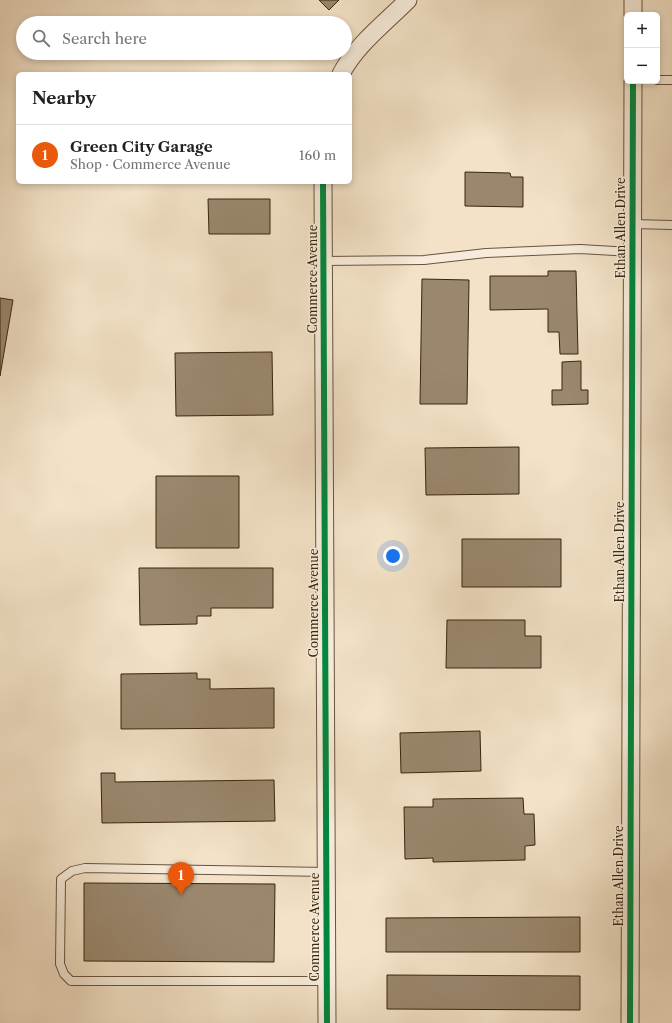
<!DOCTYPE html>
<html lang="en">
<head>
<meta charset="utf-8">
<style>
	:root { --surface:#fff; --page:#f6f6f6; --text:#202124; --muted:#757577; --line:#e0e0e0; --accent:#ea580c }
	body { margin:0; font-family:"Libre Caslon Text",serif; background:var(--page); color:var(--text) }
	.controls { position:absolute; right:12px; top:12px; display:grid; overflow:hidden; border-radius:6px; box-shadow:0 2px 6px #0003 }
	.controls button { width:36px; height:36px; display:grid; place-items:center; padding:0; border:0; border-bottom:1px solid var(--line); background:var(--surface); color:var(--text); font:20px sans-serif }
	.you { position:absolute; left:393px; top:556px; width:14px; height:14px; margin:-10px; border:3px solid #fff; border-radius:50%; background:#1a73e8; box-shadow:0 0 0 6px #1a73e833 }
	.badge { display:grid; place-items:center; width:26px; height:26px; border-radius:50%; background:var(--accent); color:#fff; font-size:13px; font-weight:700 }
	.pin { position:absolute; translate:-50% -33px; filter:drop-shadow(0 1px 2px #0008) }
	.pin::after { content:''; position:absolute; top:21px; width:14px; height:12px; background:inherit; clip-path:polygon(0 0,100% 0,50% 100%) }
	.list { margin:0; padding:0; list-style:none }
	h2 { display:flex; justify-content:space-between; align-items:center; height:52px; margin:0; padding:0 16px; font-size:17px }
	h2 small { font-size:13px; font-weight:400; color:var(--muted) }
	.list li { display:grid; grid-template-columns:26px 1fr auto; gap:12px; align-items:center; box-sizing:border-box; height:60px; padding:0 16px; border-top:1px solid var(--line) }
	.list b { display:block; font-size:15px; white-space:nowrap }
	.list p { margin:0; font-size:13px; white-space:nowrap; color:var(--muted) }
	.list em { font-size:13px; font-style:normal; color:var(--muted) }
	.icon { flex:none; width:22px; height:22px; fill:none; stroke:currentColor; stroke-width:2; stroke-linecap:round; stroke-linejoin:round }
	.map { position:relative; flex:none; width:672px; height:1023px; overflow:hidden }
	.search { position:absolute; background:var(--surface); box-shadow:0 2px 6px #0003; left:16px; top:16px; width:336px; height:44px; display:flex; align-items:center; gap:10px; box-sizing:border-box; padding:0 14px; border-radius:22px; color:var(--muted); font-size:15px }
	.panel { position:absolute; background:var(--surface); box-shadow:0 2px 6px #0003; left:16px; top:72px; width:336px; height:112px; border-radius:6px }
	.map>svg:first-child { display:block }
	.building { fill:#9a876e; stroke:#39250d }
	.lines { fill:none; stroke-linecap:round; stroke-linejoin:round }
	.lane-casing { stroke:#68543c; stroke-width:10 }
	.street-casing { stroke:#68543c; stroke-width:19 }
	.lane { stroke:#f7ecdb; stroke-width:8 }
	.street { stroke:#f7ecdb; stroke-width:17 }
	.cycleway-casing { stroke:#f7ecdb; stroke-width:8 }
	.cycleway { stroke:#00873e; stroke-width:6 }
	.labels { text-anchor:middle; stroke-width:3; stroke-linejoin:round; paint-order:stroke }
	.street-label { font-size:12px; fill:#39250d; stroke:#f7ecdb }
</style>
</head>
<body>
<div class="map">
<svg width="672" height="1023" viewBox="0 0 672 1023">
	<rect width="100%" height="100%" fill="#f3e2c7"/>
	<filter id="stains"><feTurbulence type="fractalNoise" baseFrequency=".005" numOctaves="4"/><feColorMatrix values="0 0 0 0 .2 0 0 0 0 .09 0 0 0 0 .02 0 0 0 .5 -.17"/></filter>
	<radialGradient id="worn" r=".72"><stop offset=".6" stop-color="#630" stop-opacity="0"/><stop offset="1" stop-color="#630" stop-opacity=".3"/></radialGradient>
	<path class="building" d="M 319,0 L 339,0 L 329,10 Z
		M 465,172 L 510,173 L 511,177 L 523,177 L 523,207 L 465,206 Z
		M 208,199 L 270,199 L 270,234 L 209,234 Z
		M 548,271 L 576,271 L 578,354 L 560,354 L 559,332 L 548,332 L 548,309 L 490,310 L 490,276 L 548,276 Z
		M 422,279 L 469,280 L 467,404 L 420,404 Z
		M 0,298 L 13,300 L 0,376 Z
		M 272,352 L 273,415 L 176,416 L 175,353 Z
		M 581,361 L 581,390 L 588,390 L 588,404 L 552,405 L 552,390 L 562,390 L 562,362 Z
		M 519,447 L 519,494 L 426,495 L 425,448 Z
		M 156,476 L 239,476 L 239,548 L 156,548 Z
		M 462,539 L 561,539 L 561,587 L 462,587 Z
		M 139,568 L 273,568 L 273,608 L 211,608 L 211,616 L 197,616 L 197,624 L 140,625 Z
		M 447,620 L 525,620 L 525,636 L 541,636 L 541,668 L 446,668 Z
		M 197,673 L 197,679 L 210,679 L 210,689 L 274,688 L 274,728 L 121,729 L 121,674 Z
		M 480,731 L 481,771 L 401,773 L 400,733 Z
		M 101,773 L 115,773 L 115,782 L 274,780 L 275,821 L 102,823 Z
		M 523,798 L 524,814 L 534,814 L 535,845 L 525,846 L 525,860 L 433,862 L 433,858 L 405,859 L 404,807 L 433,807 L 433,799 Z
		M 84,883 L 275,884 L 274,962 L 84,961 Z
		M 580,917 L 580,952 L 386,952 L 386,918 Z
		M 387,975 L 580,976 L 580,1010 L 387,1009 Z"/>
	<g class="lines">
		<defs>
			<path id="lane" d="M 657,80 L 672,80
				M 632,224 L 672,225
				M 323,261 L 424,260 L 486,253 L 580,249 L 632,252
				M 326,872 L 85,868 L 72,871 L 61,879 L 60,964 L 64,974 L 71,981 L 326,981"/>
			<path id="street" d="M 633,15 L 633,0
				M 341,74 C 356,45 385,23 408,0
				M 323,182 L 327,1023
				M 630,1023 L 633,81"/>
		</defs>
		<use href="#lane" class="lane-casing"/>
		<use href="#street" class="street-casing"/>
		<use href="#lane" class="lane"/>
		<use href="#street" class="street"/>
		<defs>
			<path id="cycleway" d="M 323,182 L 327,1023
				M 630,1023 L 633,81"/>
		</defs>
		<use href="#cycleway" class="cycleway-casing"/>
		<use href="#cycleway" class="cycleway"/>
	</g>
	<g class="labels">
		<g class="street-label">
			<text transform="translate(621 228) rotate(-90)" y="4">Ethan Allen Drive</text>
			<text transform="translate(313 279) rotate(-90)" y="4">Commerce Avenue</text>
			<text transform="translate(620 552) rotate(-90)" y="4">Ethan Allen Drive</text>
			<text transform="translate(314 603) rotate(-90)" y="4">Commerce Avenue</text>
			<text transform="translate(619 876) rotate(-90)" y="4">Ethan Allen Drive</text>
			<text transform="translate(315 927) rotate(-90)" y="4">Commerce Avenue</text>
		</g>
	</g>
	<rect width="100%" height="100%" filter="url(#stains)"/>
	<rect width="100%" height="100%" fill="url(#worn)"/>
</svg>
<div class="controls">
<button>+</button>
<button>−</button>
</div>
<div class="you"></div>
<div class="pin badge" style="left:181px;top:895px">1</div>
<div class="search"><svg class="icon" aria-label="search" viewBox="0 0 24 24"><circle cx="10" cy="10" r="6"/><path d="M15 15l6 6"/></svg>Search here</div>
<section class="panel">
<h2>Nearby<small></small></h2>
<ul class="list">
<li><span class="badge">1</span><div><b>Green City Garage</b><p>Shop · Commerce Avenue</p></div><em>160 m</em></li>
</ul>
</section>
</div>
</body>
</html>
